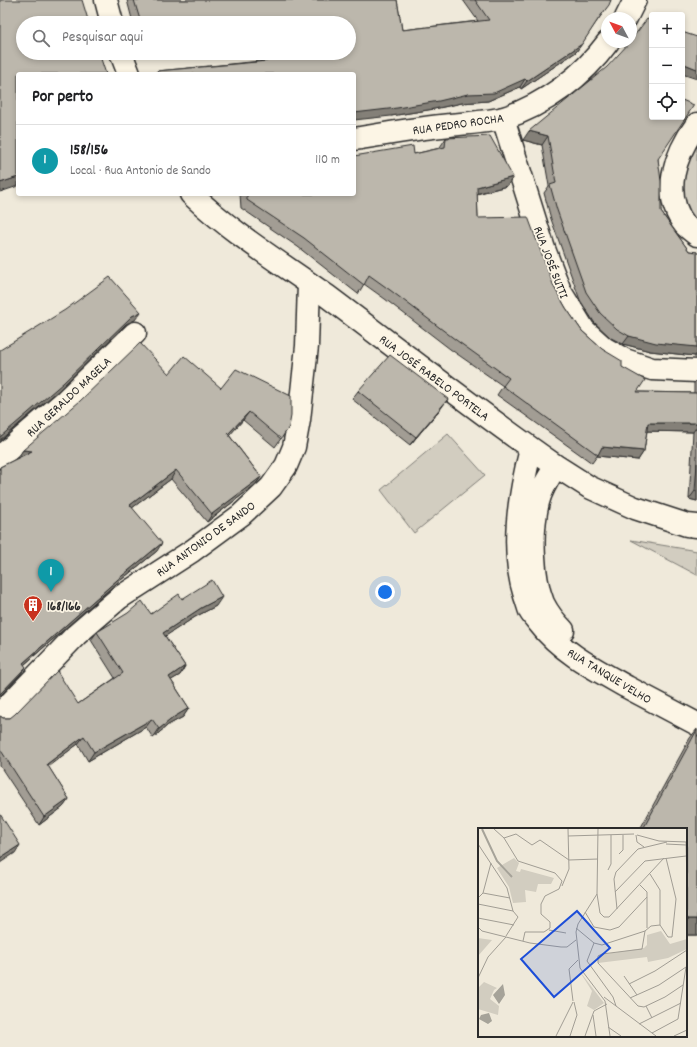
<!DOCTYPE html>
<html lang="pt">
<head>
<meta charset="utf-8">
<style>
	:root { --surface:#fff; --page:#f6f6f6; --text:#202124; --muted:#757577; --line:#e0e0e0; --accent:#c8321e }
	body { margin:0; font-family:Dekko,sans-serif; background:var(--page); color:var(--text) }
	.controls { position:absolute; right:12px; top:12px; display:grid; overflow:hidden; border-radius:4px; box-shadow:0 2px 6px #0003 }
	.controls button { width:36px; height:36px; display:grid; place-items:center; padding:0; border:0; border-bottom:1px solid var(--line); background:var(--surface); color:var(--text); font:20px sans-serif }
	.compass { position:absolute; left:601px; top:12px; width:36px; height:36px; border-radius:50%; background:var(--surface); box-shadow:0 2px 6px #0003; rotate:311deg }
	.you { position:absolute; left:385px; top:592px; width:14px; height:14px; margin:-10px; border:3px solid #fff; border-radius:50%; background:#1a73e8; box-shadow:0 0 0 6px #1a73e833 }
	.badge { display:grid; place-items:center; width:26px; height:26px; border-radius:50%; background:var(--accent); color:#fff; font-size:13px; font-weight:700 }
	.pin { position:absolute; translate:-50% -33px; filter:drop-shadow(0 1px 2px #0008) }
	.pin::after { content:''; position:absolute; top:21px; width:14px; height:12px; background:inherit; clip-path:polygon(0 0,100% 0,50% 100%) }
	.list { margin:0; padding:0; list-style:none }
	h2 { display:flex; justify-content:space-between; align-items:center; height:52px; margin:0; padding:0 16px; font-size:17px }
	h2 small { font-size:13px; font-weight:400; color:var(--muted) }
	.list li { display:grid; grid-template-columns:26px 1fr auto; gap:12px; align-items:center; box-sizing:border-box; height:72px; padding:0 16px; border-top:1px solid var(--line) }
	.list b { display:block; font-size:15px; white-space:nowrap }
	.list p { margin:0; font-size:13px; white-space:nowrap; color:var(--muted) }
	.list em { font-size:13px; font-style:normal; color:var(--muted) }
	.icon { flex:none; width:22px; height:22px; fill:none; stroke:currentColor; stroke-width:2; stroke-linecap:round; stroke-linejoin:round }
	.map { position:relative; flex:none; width:697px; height:1047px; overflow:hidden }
	.search { position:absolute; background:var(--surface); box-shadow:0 2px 6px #0003; left:16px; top:16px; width:340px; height:44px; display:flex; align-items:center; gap:10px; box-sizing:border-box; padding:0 14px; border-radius:22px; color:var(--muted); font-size:15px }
	.panel { position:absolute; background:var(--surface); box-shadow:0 2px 6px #0003; left:16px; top:72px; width:340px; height:124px; border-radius:4px }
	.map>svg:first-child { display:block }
	.green { fill:#d2cdc0; stroke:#7e7c76 }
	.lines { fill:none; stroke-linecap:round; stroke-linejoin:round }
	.minor-casing { stroke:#2b2b2b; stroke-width:25 }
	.tertiary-casing { stroke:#2b2b2b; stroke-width:25 }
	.minor { stroke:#fcf5e5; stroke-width:22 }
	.tertiary { stroke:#fcf5e5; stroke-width:22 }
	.wall { fill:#a29d94; stroke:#2b2b2b }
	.shaded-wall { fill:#848078; stroke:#2b2b2b }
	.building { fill:#bcb7ac; stroke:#2b2b2b }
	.labels { text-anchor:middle; stroke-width:3.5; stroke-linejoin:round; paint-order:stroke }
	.street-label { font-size:13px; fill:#2b2b2b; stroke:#fcf5e5 }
	.poi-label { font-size:13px; font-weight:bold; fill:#2b2b2b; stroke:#fcf5e5; text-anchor:start }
	.inset-river { fill:none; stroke:#a6a399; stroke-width:2 }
	.inset-road { fill:none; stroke:#a19d94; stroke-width:1 }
	.view { fill:#1d4ed8; fill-opacity:0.15; stroke:#1d4ed8; stroke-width:2 }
	.inset-edge { fill:none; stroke:#2b2b2b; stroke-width:2 }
</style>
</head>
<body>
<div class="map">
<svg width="697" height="1047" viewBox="0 0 697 1047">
	<rect width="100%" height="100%" fill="#efe9da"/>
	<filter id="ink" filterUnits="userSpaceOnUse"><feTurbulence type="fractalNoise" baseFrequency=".025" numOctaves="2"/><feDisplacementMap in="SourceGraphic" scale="8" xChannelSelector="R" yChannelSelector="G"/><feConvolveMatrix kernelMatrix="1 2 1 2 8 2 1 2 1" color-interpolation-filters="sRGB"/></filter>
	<g filter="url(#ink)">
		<path class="green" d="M 697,124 L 697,230 L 672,184 Z
			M 448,434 L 485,475 L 414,533 L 381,490 Z
			M 631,540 L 697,551 L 697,575 Z"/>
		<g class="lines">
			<defs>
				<path id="minor" d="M 626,18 L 635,0
					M 503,118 L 544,249 L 560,291 L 584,330 L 604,348 L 625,360 L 652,369 L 697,371
					M 697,124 C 676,153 660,193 685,225 C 689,229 693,232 697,235
					M 354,139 C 386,134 418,128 450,125 C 466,123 489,122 504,118 C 545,105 583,76 608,42
					M 0,457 L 66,400 L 135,333
					M 0,714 L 76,635 L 119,598 L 192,551 L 241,515 L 271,487 L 286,466 L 294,447 L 299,420 L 307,346 L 309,284"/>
				<path id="tertiary" d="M 106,0 L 112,23
					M 121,53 L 129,74
					M 191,194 C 232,233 281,263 327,296 C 403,353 478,412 556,466 L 589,487 L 635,508 L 687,525 L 697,526
					M 531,449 C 519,496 510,549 525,596 C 527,601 528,606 530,611 C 532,615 536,619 539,623 C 561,652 595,669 627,687 C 650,699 674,712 697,724
					M 556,466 C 549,477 541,489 538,502 C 531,531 532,575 543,603 C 548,613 555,622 563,630"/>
			</defs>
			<use href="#minor" class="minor-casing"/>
			<use href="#tertiary" class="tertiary-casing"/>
			<use href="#minor" class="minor"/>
			<use href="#tertiary" class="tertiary"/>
		</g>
		<path class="wall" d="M 127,0 L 397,0 L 402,30 L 478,21 L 463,0 L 611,0 L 603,13 L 595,24 L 576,52 L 521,89 L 520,87 L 488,101 L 462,103 L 434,109 L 391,116 L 354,74 L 154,74 L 157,71 L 261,61 L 261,55 L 233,53 L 349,53 L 349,23 L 133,23 Z
			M 651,88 L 658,159 L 661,212 L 689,251 L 697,252 L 697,359 L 695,358 L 695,356 L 650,351 L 623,344 L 611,338 L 594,322 L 580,300 L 551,219 L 544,193 L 549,186 L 542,145 L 523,140 Z
			M 446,138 L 507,186 L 477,194 L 478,218 L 554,287 L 566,308 L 582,331 L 622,367 L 637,392 L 694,393 L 694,383 L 697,380 L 697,501 L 689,499 L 693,432 L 647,431 L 644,451 L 638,460 L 597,456 L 592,463 L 497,395 L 503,386 L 450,349 L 385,299 L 364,284 L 358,294 L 298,247 L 241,208 L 240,194 L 354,194 L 414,154 L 440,148 L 440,147 Z
			M 169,374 L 221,388 L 289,427 L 275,447 L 243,420 L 229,435 L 261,477 L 255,485 L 207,522 L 171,479 L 132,508 L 157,551 L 111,588 L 24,665 L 26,667 L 20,675 L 0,696 L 0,467 L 18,458 L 23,450 Z
			M 358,391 L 442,407 L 410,445 L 352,399 Z
			M 182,599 L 216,606 L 195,617 L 165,636 L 185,666 L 180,675 L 171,680 L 189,708 L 183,717 L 168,725 L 153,738 L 146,727 L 88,761 L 78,744 L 48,766 L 69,799 L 63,807 L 39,825 L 0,766 L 0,716 L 3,718 L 10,718 L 78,704 L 115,678 L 91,640 L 97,632 L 151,614 Z
			M 697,729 L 697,935 L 686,935 L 686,829 L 640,829 L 690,738 Z"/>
		<path class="shaded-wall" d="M 582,44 L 576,52 L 521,89 L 527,81 Z
			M 233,53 L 262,53 L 261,55 Z
			M 682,63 L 697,69 L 697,79 L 682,74 Z
			M 525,79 L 520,87 L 488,101 L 462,103 L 434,109 L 391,116 L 354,120 L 354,113 Z
			M 529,131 L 548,136 L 542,145 L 523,140 Z
			M 18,177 L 18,186 L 0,192 L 0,183 Z
			M 513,177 L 507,186 L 471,195 L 477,187 Z
			M 141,312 L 135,320 L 126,324 L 58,391 L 0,440 L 0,437 L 132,316 Z
			M 629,336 L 697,347 L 697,353 L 695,356 L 650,351 L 623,344 Z
			M 448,399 L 442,407 L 410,445 L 416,437 Z
			M 249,412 L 243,420 L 223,443 L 228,434 Z
			M 648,423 L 697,423 L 697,426 L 693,432 L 642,431 Z
			M 602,447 L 644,451 L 638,460 L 597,456 Z
			M 23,450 L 32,451 L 17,459 Z
			M 176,470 L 171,479 L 124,514 L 130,505 Z
			M 261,477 L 255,485 L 207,522 L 212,514 Z
			M 695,491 L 697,491 L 697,501 L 689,499 Z
			M 162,543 L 157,551 L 111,588 L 17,671 L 23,663 L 117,580 Z
			M 222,597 L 216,606 L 195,617 L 158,641 L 163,633 L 201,608 Z
			M 185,666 L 180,675 L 163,685 L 169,677 Z
			M 26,667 L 20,675 L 0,696 L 0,694 Z
			M 189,708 L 183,717 L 168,725 L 153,738 L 159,729 L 174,717 Z
			M 152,719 L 146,727 L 88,761 L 94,752 Z
			M 84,736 L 78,744 L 41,772 L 47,764 Z
			M 69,799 L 63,807 L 39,825 L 44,817 Z
			M 20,845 L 15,853 L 0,863 L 0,858 Z
			M 689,919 L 697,919 L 697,935 L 686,935 L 686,924 Z"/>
		<path class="building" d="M 0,0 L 82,0 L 89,23 L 23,23 L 23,53 L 99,53 L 106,74 L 18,74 L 18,177 L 0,183 Z
			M 134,0 L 397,0 L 402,30 L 489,20 L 475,0 L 611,0 L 609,5 L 599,18 L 582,44 L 527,81 L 525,79 L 494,93 L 468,94 L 439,101 L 397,108 L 354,113 L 354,74 L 158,74 L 157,71 L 267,61 L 267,53 L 349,53 L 349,23 L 141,23 Z
			M 647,19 L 652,21 L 652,86 L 651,88 L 652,89 L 652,117 L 682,117 L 682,100 L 694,105 L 658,159 L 661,181 L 661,212 L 689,251 L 697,252 L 697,347 L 656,343 L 629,336 L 617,329 L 600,313 L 586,292 L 557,210 L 550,185 L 556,183 L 548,136 L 529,131 L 607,67 L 630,42 L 631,42 L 631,40 Z
			M 682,32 L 697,37 L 697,69 L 682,63 Z
			M 490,136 L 513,177 L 477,187 L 478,218 L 528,217 L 554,287 L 566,308 L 582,331 L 602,349 L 622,361 L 622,367 L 645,380 L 637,392 L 697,393 L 697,423 L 648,423 L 644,451 L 602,447 L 598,455 L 503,386 L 509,378 L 456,340 L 390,290 L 369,275 L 364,285 L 304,238 L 247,200 L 247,194 L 354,194 L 354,156 L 413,146 L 414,154 L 445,147 L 446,138 Z
			M 110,277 L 141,312 L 132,316 L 63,383 L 0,437 L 0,350 L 65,310 Z
			M 140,343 L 169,374 L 184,356 L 221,388 L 236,369 L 291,396 L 291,416 L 289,427 L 281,439 L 249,412 L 228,434 L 261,477 L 212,514 L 176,470 L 130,505 L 162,543 L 117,580 L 23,663 L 26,667 L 0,694 L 0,467 L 32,451 L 23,450 L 80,401 Z
			M 390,355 L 448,399 L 416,437 L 358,391 Z
			M 697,463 L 697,491 L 695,491 Z
			M 212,580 L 222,597 L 201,608 L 163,633 L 185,666 L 169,677 L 189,708 L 174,717 L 159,729 L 152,719 L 94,752 L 84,736 L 47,764 L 69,799 L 44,817 L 0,749 L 0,716 L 3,718 L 10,718 L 15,714 L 57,671 L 78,704 L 123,673 L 97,632 L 128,613 L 142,601 L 151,614 L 179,594 L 182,599 Z
			M 697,730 L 697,919 L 689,919 L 686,918 L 686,829 L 643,829 Z
			M 0,814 L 20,845 L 0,858 Z"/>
	</g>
	<defs>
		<symbol id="building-pin" viewBox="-11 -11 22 30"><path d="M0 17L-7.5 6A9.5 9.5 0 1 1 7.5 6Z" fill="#c8321e" stroke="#fcf5e5"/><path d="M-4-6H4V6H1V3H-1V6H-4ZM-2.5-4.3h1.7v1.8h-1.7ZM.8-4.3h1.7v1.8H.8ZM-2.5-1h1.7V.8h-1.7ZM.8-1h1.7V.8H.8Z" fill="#fff"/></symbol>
	</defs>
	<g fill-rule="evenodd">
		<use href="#building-pin" x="22" y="594" width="22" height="30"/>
	</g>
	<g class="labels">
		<g class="street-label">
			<text transform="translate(458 123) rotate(-8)" y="5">RUA PEDRO ROCHA</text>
			<text transform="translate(552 262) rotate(69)" y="5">RUA JOSÉ SUTTI</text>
			<text transform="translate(435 377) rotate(37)" y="5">RUA JOSÉ RABELO PORTELA</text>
			<text transform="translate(68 396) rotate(-43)" y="5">RUA GERALDO MAGELA</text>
			<text transform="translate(205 538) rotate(-36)" y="5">RUA ANTONIO DE SANDO</text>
			<text transform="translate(610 675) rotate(31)" y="5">RUA TANQUE VELHO</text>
		</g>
		<g class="poi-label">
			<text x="47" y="610">168/166</text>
		</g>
	</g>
	<g transform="translate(478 828)">
		<rect width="209" height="209" fill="#efe9da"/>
		<path d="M 36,30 L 41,35 L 38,43 L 42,44 L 43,41 L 76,50 L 73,56 L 60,56 L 58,64 L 47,62 L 48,74 L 35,75 L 31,59 L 19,40 ZM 183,103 L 192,116 L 209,111 L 209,121 L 190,130 L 170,134 L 169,129 L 120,135 L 121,127 L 166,120 L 169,117 L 169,107 ZM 0,110 L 14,112 L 0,128 ZM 100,141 L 126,175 L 116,182 L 109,178 L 114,163 ZM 6,154 L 19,160 L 16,162 L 12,171 L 21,178 L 20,187 L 0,181 L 0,160 Z" fill="#d2cdc0"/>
		<path d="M 25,156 L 27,167 L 21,176 L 15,167 ZM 11,185 L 14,193 L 10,196 L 1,191 L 3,187 Z" fill="#a6a399"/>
		<path class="inset-river" d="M 4,1 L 19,33 L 34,49"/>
		<path class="inset-road" d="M 16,1 L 26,10 L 40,33 L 77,45 L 84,53 L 81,61 L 67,68 L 63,76 L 63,86 L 72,94 L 72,100 L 66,104 L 47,104 L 45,113M 120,1 L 119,66 L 100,96 L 98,104 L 102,140 L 127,173 L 132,208M 38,6 L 54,17 L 62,12M 158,7 L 159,14 L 166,19M 159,7 L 181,13 L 209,14M 90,8 L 156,6M 26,10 L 38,6M 62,12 L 91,32 L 120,31M 208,14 L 209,56M 0,16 L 29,60 L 35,83 L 40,89 L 28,108M 188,16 L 208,17M 141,26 L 145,22 L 145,7M 130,42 L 133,36 L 133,7M 172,46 L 182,62 L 182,97M 162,57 L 169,64 L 169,100M 84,58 L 91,41 L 90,1M 137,64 L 167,33 L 208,28M 5,65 L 32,70M 119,66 L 122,85 L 126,89 L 131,89 L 186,30M 0,70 L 5,65 L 13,35M 0,76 L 35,83M 139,81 L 136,51 L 138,44 L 160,21 L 189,14M 107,84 L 116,99 L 132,102 L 141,99 L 169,69M 0,90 L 36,97M 182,97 L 190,109 L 194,109 L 198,71 L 188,30M 0,99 L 4,103 L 52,115 L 83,119 L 89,119 L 98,112M 98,100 L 116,115 L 124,117 L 167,103 L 173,98 L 182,97M 71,102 L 88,105M 167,103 L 164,121 L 124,126 L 120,128 L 120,135 L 160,178 L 166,179 L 187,169 L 205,157M 116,115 L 109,133 L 135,169 L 138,178M 146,148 L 159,167M 0,150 L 10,129 L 28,109M 151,156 L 177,143 L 209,122M 126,169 L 178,208M 152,170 L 181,157 L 208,139M 95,173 L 91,141 L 100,132M 168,178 L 174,190M 115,187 L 118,208M 161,196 L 203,175M 130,199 L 143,208M 174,205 L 200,191 L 208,139M 78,208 L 95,174M 92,208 L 99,187 L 96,174M 107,208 L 116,183 L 129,176M 196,208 L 209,202"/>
		<path class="view" d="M 99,83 L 132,120 L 76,169 L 43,131 Z"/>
		<rect width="209" height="209" class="inset-edge"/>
	</g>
</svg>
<div class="controls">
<button>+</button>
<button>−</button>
<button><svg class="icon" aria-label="locate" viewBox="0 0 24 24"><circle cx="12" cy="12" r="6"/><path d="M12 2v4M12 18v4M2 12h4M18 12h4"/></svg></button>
</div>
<svg class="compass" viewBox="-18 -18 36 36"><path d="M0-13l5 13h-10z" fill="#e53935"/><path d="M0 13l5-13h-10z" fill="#757577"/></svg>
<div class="you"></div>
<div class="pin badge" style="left:51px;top:592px;background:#0f9aa8">1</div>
<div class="search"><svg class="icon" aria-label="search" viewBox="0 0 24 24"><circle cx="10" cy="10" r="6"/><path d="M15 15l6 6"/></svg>Pesquisar aqui</div>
<section class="panel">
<h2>Por perto<small></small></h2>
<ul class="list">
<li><span class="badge" style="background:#0f9aa8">1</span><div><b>158/156</b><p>Local · Rua Antonio de Sando</p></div><em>110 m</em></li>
</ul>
</section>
</div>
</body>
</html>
